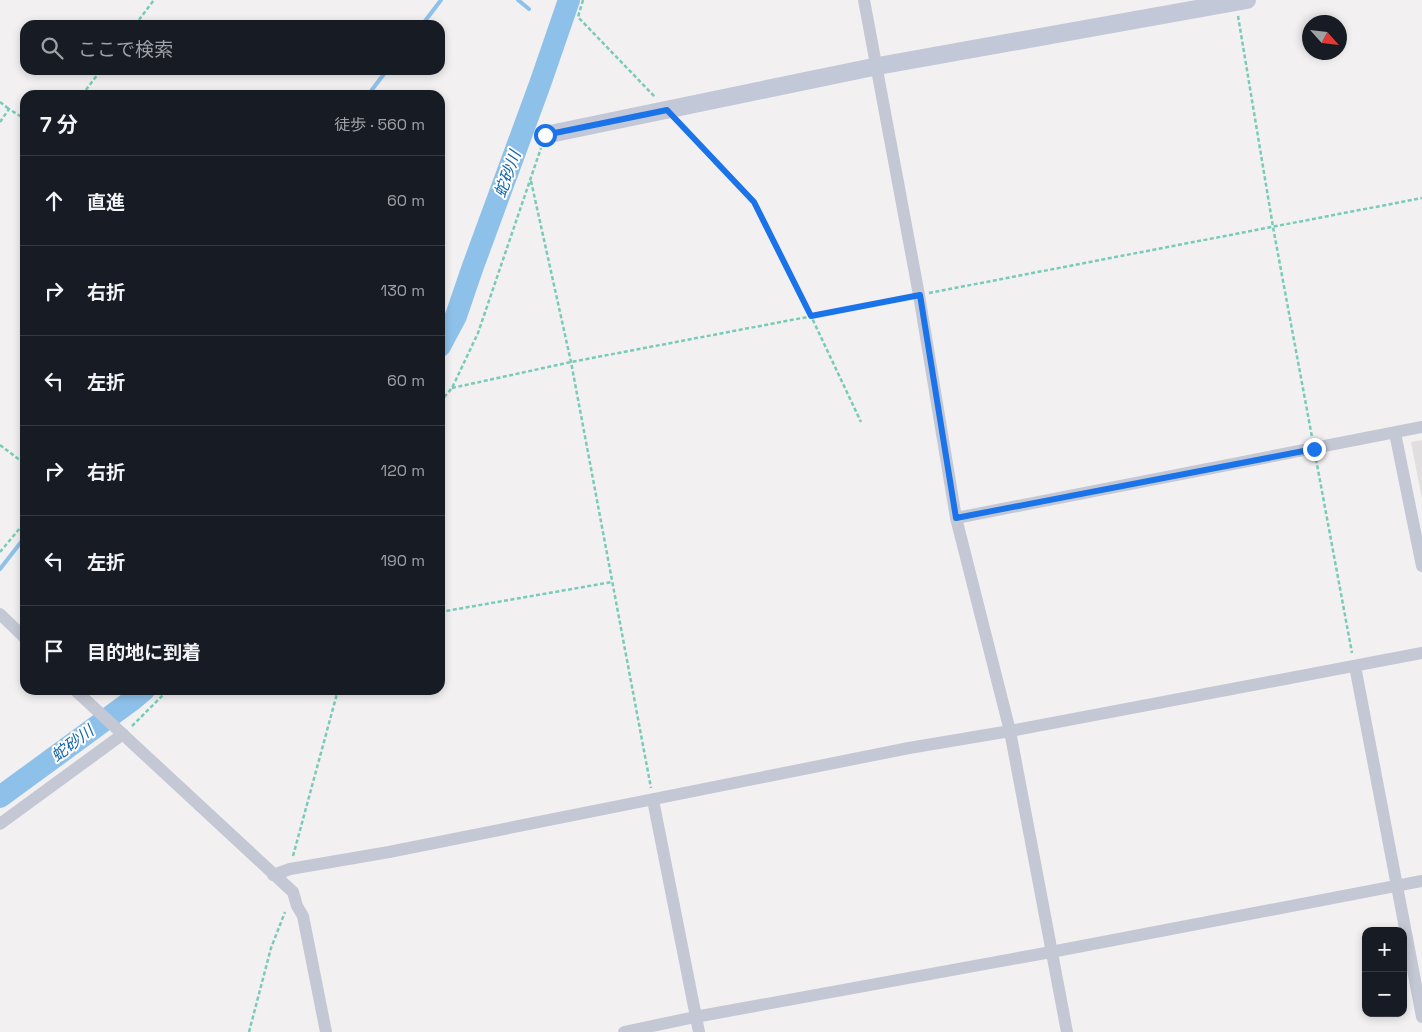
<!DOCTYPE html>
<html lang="ja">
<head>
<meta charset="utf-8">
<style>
	:root { --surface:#171b24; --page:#242831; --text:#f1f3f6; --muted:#9ea1a6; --line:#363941 }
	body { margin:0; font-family:"Space Grotesk","Noto Sans JP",sans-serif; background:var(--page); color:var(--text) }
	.controls { position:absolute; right:15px; bottom:15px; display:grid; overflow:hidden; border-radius:10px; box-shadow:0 2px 8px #0003 }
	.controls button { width:45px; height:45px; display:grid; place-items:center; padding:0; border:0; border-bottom:1px solid var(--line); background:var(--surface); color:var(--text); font:25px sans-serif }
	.compass { position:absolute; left:1302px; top:15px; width:45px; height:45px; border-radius:50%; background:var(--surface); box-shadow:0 2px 8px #0003; rotate:117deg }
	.stop { position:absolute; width:15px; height:15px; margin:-11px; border:4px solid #1a73e8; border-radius:50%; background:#fff }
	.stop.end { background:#1a73e8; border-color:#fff; box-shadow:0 1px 5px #0008 }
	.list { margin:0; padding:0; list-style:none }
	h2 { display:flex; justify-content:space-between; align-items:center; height:65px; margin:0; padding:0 20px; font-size:21px }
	h2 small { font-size:16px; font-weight:400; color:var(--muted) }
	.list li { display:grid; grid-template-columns:32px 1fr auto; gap:15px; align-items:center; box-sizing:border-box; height:90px; padding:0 20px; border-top:1px solid var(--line) }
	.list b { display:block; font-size:19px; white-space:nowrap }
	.list em { font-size:16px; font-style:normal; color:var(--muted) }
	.icon { flex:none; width:28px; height:28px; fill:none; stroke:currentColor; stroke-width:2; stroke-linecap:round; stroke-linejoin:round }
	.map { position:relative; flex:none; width:1422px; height:1032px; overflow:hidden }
	.search { position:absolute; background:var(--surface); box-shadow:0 2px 8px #0003; left:20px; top:20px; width:425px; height:55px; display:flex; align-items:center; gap:12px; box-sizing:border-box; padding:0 18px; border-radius:15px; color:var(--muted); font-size:19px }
	.panel { position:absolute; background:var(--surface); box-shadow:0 2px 8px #0003; left:20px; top:90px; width:425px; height:605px; border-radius:15px }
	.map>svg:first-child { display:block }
	.education { fill:#e0dedf }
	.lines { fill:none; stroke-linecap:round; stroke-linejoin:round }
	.stream { stroke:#8ec1ea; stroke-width:4 }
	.river { stroke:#8ec1ea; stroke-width:22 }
	.path { stroke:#78cbb6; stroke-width:2.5; stroke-dasharray:4 2.5; stroke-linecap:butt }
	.street { stroke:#c4c8d4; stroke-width:12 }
	.secondary { stroke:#c3c8d8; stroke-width:18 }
	.route { stroke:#1a73e8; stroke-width:6 }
	.labels { text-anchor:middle; stroke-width:4; stroke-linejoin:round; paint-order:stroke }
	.water-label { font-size:16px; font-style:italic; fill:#1064a8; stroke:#fff }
</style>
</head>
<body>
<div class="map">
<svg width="1422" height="1032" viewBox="0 0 1422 1032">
	<rect width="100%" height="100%" fill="#f2f0f0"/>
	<path class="education" d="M 1422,440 L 1422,499 L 1411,442 Z"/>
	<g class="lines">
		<path class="stream" d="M 518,0 L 529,9
			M 422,25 L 441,0
			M 368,95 L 387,70
			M 0,569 L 25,537"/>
		<path class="river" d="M 440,346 L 456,316 L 472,269 L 540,84 L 569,0
			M 0,797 L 131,701 L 144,690"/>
		<path class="path" d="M 583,0 L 578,17 L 655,97
			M 1238,16 L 1273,227 L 1312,437
			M 135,25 L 154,0
			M 82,95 L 101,70
			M 0,102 L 9,109
			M 0,122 L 9,109 L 25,119
			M 679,123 L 754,202 L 811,316 L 861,422
			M 531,181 L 571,362 L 651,788
			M 929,293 L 1422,198
			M 452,388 L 571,362 L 907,298
			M 440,402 L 452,388 L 478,333 L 541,148
			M 0,445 L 25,464
			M 1316,459 L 1352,653
			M 0,552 L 25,522
			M 440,612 L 612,582
			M 132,726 L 168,690
			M 293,856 L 338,690
			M 249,1032 L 271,948 L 285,912"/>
		<path class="street" d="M 864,0 L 919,295 L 956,518 L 1010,731 L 1067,1032
			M 1395,433 L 1422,566
			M 956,518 L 1422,427
			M 0,614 L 25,638
			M 1355,666 L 1422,1017
			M 75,690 L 293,892 L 297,906 L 303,916 L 326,1032
			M 653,800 L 699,1032
			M 0,824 L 123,734
			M 273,875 L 290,869 L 389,852 L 909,748 L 1010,731 L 1422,653
			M 624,1032 L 695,1017 L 1051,952 L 1422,881"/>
		<path class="secondary" d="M 545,135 L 878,66 L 1247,0"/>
	</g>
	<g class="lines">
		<path class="route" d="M 545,135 L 667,110 L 754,202 L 811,316 L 920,295 L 956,518 L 1314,449"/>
	</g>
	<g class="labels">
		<g class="water-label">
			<text transform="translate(507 174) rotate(-70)" y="6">蛇砂川</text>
			<text transform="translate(72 743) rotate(-37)" y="6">蛇砂川</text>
		</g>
	</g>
</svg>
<div class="controls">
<button>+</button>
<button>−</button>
</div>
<svg class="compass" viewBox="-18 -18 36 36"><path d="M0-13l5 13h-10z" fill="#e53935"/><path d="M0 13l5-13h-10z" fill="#9ea1a6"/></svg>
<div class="stop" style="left:545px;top:135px"></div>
<div class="stop end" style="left:1314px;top:449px"></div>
<div class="search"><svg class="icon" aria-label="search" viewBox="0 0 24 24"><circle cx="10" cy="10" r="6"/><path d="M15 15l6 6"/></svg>ここで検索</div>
<section class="panel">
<h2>7 分<small>徒歩 · 560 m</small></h2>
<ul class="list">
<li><svg class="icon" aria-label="ahead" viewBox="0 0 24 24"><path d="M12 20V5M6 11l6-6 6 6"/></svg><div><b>直進</b></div><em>60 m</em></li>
<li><svg class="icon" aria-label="right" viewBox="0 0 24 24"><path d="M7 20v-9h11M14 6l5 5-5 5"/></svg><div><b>右折</b></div><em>130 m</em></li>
<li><svg class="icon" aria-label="left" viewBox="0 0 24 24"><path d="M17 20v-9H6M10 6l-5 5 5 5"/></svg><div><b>左折</b></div><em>60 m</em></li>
<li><svg class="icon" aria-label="right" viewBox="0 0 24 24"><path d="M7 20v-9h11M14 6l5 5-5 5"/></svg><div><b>右折</b></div><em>120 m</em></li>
<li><svg class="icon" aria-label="left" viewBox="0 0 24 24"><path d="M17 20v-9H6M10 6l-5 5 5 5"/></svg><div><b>左折</b></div><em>190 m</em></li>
<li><svg class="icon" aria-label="arrive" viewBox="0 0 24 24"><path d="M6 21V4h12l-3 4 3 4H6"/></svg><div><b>目的地に到着</b></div></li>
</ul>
</section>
</div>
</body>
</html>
